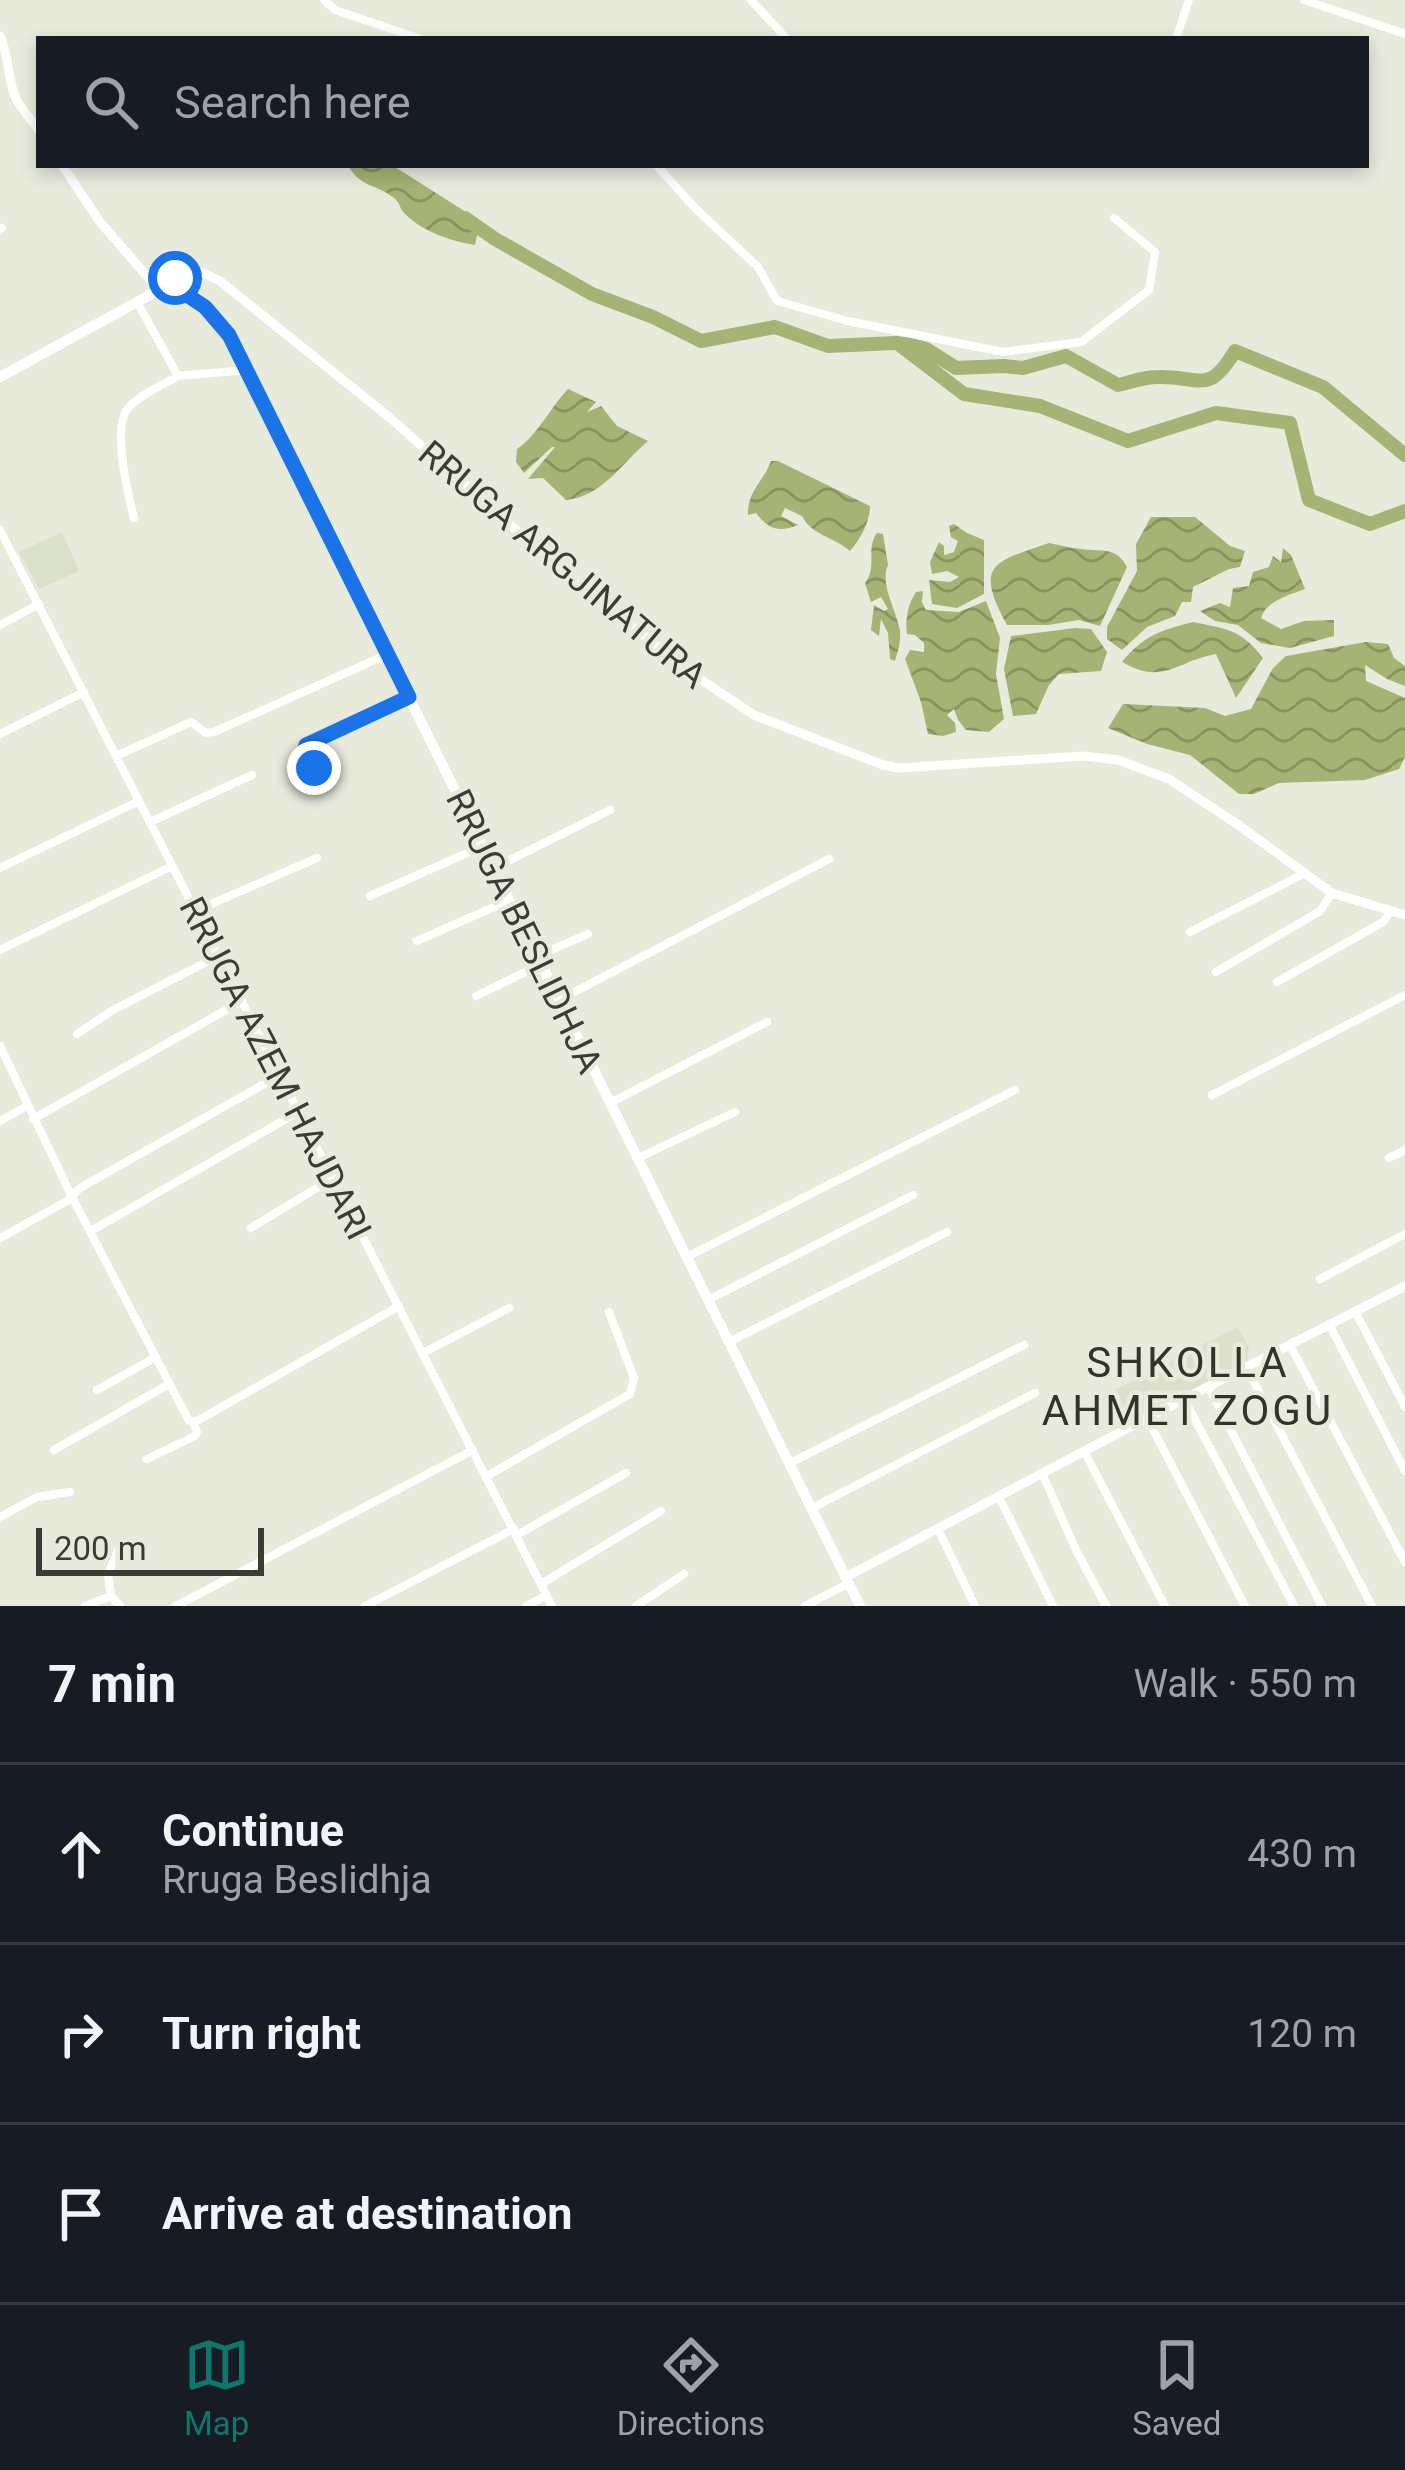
<!DOCTYPE html>
<html lang="en">
<head>
<meta charset="utf-8">
<style>
	:root { --surface:#171b24; --page:#242831; --text:#f1f3f6; --muted:#9ea1a6; --line:#363941; --accent:#0f766e }
	body { margin:0; font-family:Roboto,sans-serif; background:var(--page); color:var(--text) }
	.scale { position:absolute; left:36px; bottom:30px; width:228px; box-sizing:border-box; padding-left:12px; border:6px solid #3b3c36; border-top:0; font-size:33px; line-height:42px; white-space:nowrap; color:#3b3c36; -webkit-text-stroke:9px #e8ebdc; paint-order:stroke }
	.stop { position:absolute; width:36px; height:36px; margin:-27px; border:9px solid #1a73e8; border-radius:50%; background:#fff }
	.stop.end { background:#1a73e8; border-color:#fff; box-shadow:0 3px 12px #0008 }
	.list { margin:0; padding:0; list-style:none }
	h2 { display:flex; justify-content:space-between; align-items:center; height:156px; margin:0; padding:0 48px; font-size:51px }
	h2 small { font-size:39px; font-weight:400; color:var(--muted) }
	.list li { display:grid; grid-template-columns:78px 1fr auto; gap:36px; align-items:center; box-sizing:border-box; height:180px; padding:0 48px; border-top:3px solid var(--line) }
	.list b { display:block; font-size:45px; white-space:nowrap }
	.list p { margin:0; font-size:39px; white-space:nowrap; color:var(--muted) }
	.list em { font-size:39px; font-style:normal; color:var(--muted) }
	.icon { flex:none; width:66px; height:66px; fill:none; stroke:currentColor; stroke-width:2; stroke-linecap:round; stroke-linejoin:round }
	.map { position:relative; flex:none; width:1405px; height:1606px; overflow:hidden }
	.search { position:absolute; background:var(--surface); box-shadow:0 6px 18px #0003; left:36px; right:36px; top:36px; height:132px; display:flex; align-items:center; gap:30px; box-sizing:border-box; padding:0 42px; border-radius:0px; color:var(--muted); font-size:45px }
	.sheet { height:696px; background:var(--surface) }
	nav { display:flex; justify-content:space-around; align-items:center; box-sizing:border-box; height:168px; border-top:3px solid var(--line); background:var(--surface); font-size:33px; color:var(--muted) }
	nav a { display:grid; justify-items:center; gap:6px }
	nav .on { color:var(--accent) }
	.map>svg:first-child { display:block }
	.built { fill:#dae0ca }
	.water { fill:url(#water-waves) }
	.lines { fill:none; stroke-linecap:round; stroke-linejoin:round }
	.river { stroke:#a5b374; stroke-width:14 }
	.minor { stroke:#fff; stroke-width:8 }
	.tertiary { stroke:#fff; stroke-width:9 }
	.secondary { stroke:#fff; stroke-width:10 }
	.route { stroke:#1a73e8; stroke-width:15 }
	.labels { text-anchor:middle; stroke-width:9; stroke-linejoin:round; paint-order:stroke }
	.street-label { font-size:36px; fill:#3b3c36; stroke:#e8ebdc }
	.quarter-label { font-size:42px; letter-spacing:3px; fill:#313429; stroke:#e8ebdc }
</style>
</head>
<body>
<div class="map">
<svg width="1405" height="1606" viewBox="0 0 1405 1606">
	<defs>
		<pattern id="water-waves" width="16" height="10" patternUnits="userSpaceOnUse" patternTransform="scale(3)"><rect width="16" height="10" fill="#a5b374"/><path d="M0 5q4-4 8 0t8 0" fill="none" stroke="#889360"/></pattern>
	</defs>
	<rect width="100%" height="100%" fill="#e8ebdc"/>
	<path class="built" d="M 62,532 L 79,571 L 39,589 L 19,552 Z
		M 1238,1327 L 1249,1348 L 1247,1361 L 1116,1429 L 1099,1398 Z"/>
	<path class="water" d="M 348,165 L 392,165 L 480,221 L 475,245 C 451,241 423,232 405,214 C 398,207 402,205 394,198 C 376,183 361,189 348,165 Z
		M 568,389 L 596,402 L 587,412 L 601,406 L 617,426 L 648,441 C 622,463 602,497 566,500 L 543,478 L 528,479 L 555,447 L 552,447 L 524,473 L 516,462 L 517,449 C 536,437 550,408 568,389 Z
		M 771,461 L 778,461 L 870,506 C 870,522 860,540 850,551 C 834,537 811,535 802,516 L 785,508 L 781,516 L 798,525 C 779,533 768,529 756,513 L 748,515 C 747,491 764,481 771,461 Z
		M 1151,517 L 1195,517 L 1230,546 L 1245,551 L 1240,567 L 1229,569 L 1193,587 L 1191,602 L 1182,602 L 1175,616 L 1147,627 L 1122,650 L 1107,639 L 1107,627 L 1137,571 L 1136,544 Z
		M 954,524 L 967,533 L 984,540 L 984,594 L 957,608 L 932,604 L 929,580 L 950,582 L 959,577 L 947,571 L 932,574 L 930,562 L 939,542 L 944,546 L 944,555 L 954,552 L 958,541 L 951,537 L 949,526 Z
		M 877,533 L 883,534 L 888,565 C 879,584 897,611 900,631 C 901,642 898,650 895,661 L 890,659 L 888,633 L 881,619 L 879,636 L 871,630 L 874,605 L 884,611 L 888,609 L 881,597 L 871,602 L 865,583 C 878,567 865,549 877,533 Z
		M 1049,543 C 1060,545 1071,548 1081,549 C 1102,552 1116,546 1127,567 L 1100,626 L 1079,620 L 1048,625 L 1007,625 C 973,563 995,562 1049,543 Z
		M 1283,548 L 1291,555 L 1305,589 C 1289,595 1266,601 1261,618 L 1281,629 L 1304,621 L 1334,620 L 1334,636 L 1290,648 L 1261,643 L 1238,625 L 1215,621 L 1200,611 L 1220,603 L 1230,607 L 1233,588 L 1249,586 L 1253,572 L 1269,567 L 1273,556 L 1281,562 Z
		M 923,591 L 922,602 L 926,610 L 959,612 L 986,601 L 1000,638 L 996,674 L 1004,719 L 989,732 L 966,730 L 958,720 L 954,709 L 947,715 L 955,723 L 956,732 L 943,736 L 928,734 L 921,702 L 905,659 L 910,650 L 924,652 L 924,643 L 915,635 L 907,634 C 905,619 908,604 916,592 Z
		M 1193,622 C 1226,629 1241,629 1263,658 L 1236,698 L 1216,654 C 1176,661 1164,686 1122,662 C 1143,636 1161,630 1193,622 Z
		M 1075,628 L 1091,629 L 1107,652 L 1101,671 L 1059,674 L 1049,685 L 1036,714 L 1013,716 L 1004,669 L 1011,636 Z
		M 1366,642 L 1388,644 L 1394,658 L 1405,666 L 1405,686 L 1387,679 L 1365,665 L 1366,681 L 1405,698 L 1405,757 L 1399,769 L 1365,780 L 1279,783 L 1254,794 L 1239,794 L 1190,755 L 1147,744 L 1108,728 L 1123,704 L 1205,708 L 1225,716 L 1251,709 L 1273,668 L 1286,656 Z"/>
	<g class="lines">
		<path class="river" d="M 465,218 L 495,239 L 592,294 L 653,317 L 701,341 L 775,327 L 828,346 L 896,343 L 911,345 L 926,349 L 956,368 L 1004,366 L 1023,368 L 1066,356 L 1118,385 C 1131,382 1144,377 1158,377 C 1201,376 1208,396 1235,351 L 1323,387 L 1405,455
			M 901,346 L 964,394 L 1040,406 L 1128,441 L 1216,413 L 1290,423 L 1309,500 L 1370,524 L 1405,511"/>
		<path class="minor" d="M 324,0 L 335,10 L 421,39
			M 751,0 L 787,39
			M 1304,0 L 1405,34
			M 1176,39 L 1189,0
			M 656,165 L 697,210 L 758,267 L 777,301 L 848,321 L 1003,352 L 1081,342 L 1149,290 L 1155,252 L 1114,218
			M 0,229 L 2,228
			M 137,302 L 178,376 L 247,370
			M 134,518 C 128,494 111,426 129,407 C 141,394 163,385 178,376
			M 0,530 L 552,1606
			M 0,625 L 39,604
			M 0,734 L 84,692
			M 116,756 L 191,722 L 206,733 L 214,732 L 388,654
			M 313,768 L 305,750 L 306,745 L 409,697
			M 150,822 L 252,775
			M 0,868 L 139,801
			M 494,868 L 610,810
			M 370,896 L 483,846
			M 195,911 L 317,858
			M 1190,932 L 1303,874
			M 417,941 L 510,900
			M 0,950 L 172,866
			M 537,956 L 588,934
			M 1216,972 L 1320,911 L 1332,893
			M 1277,982 L 1383,922 L 1390,912
			M 476,996 L 542,964
			M 559,1000 L 829,859
			M 77,1034 L 113,1010 L 218,956
			M 0,1046 L 72,1197 L 189,1421 L 197,1421 L 399,1306
			M 1212,1095 L 1405,995
			M 610,1103 L 767,1022
			M 33,1119 L 242,1001
			M 0,1121 L 27,1106
			M 638,1158 L 735,1112
			M 1389,1158 L 1405,1150
			M 251,1228 L 333,1178
			M 91,1231 L 298,1112
			M 0,1238 L 67,1201 L 80,1188 L 280,1075
			M 687,1257 L 1015,1090
			M 1320,1279 L 1405,1234
			M 708,1300 L 913,1195
			M 1355,1311 L 1405,1407
			M 1329,1324 L 1405,1471
			M 729,1342 L 947,1232
			M 1290,1345 L 1405,1562
			M 423,1353 L 509,1308
			M 1246,1367 L 1372,1606
			M 1208,1386 L 1322,1606
			M 97,1390 L 156,1357
			M 1184,1399 L 1294,1606
			M 1147,1418 L 1245,1606
			M 54,1450 L 169,1384
			M 1084,1451 L 1165,1606
			M 147,1459 L 195,1436 L 197,1432 L 193,1422
			M 790,1463 L 1024,1345
			M 1042,1473 L 1076,1550 L 1106,1606
			M 487,1476 L 630,1394 L 634,1378 L 609,1312
			M 999,1497 L 1053,1606
			M 812,1508 L 1035,1393
			M 0,1517 L 37,1497 L 70,1492
			M 938,1529 L 975,1606
			M 517,1535 L 626,1473
			M 541,1584 L 661,1511
			M 111,1596 L 108,1574 L 118,1550
			M 85,1606 L 111,1596 L 120,1606
			M 176,1606 L 473,1450
			M 365,1606 L 514,1529
			M 526,1606 L 546,1596
			M 636,1606 L 684,1574
			M 805,1606 L 849,1583"/>
		<path class="tertiary" d="M 0,36 C 9,55 7,77 15,96 C 20,109 31,119 39,130
			M 62,165 L 100,222 L 159,290
			M 185,272 L 201,272 L 220,281 L 389,417 L 578,585 L 700,679 L 754,715 L 883,765 L 899,768 L 1084,756 L 1118,760 L 1169,779 L 1237,824 L 1332,893 L 1405,915
			M 846,1577 L 1147,1418 L 1405,1286"/>
		<path class="secondary" d="M 159,290 C 190,287 213,310 229,335 L 860,1606
			M 0,377 L 159,290 L 179,273 L 185,272 L 192,277 L 193,291 L 199,301"/>
	</g>
	<g class="lines">
		<path class="route" d="M 175,278 L 178,289 L 205,307 L 229,335 L 409,697 L 306,745 L 305,750 L 314,768"/>
	</g>
	<g class="labels">
		<g class="street-label">
			<text transform="translate(563 564) rotate(40)" y="13">RRUGA ARGJINATURA</text>
			<text transform="translate(525 931) rotate(64)" y="13">RRUGA BESLIDHJA</text>
			<text transform="translate(276 1068) rotate(63)" y="13">RRUGA AZEM HAJDARI</text>
		</g>
		<g class="quarter-label">
			<text x="1188" y="1377">SHKOLLA<tspan x="1188" dy="48">AHMET ZOGU</tspan></text>
		</g>
	</g>
</svg>
<div class="scale">200 m</div>
<div class="stop" style="left:175px;top:278px"></div>
<div class="stop end" style="left:314px;top:768px"></div>
<div class="search"><svg class="icon" aria-label="search" viewBox="0 0 24 24"><circle cx="10" cy="10" r="6"/><path d="M15 15l6 6"/></svg>Search here</div>
</div>
<section class="sheet">
<h2>7 min<small>Walk · 550 m</small></h2>
<ul class="list">
<li><svg class="icon" aria-label="ahead" viewBox="0 0 24 24"><path d="M12 20V5M6 11l6-6 6 6"/></svg><div><b>Continue</b><p>Rruga Beslidhja</p></div><em>430 m</em></li>
<li><svg class="icon" aria-label="right" viewBox="0 0 24 24"><path d="M7 20v-9h11M14 6l5 5-5 5"/></svg><div><b>Turn right</b></div><em>120 m</em></li>
<li><svg class="icon" aria-label="arrive" viewBox="0 0 24 24"><path d="M6 21V4h12l-3 4 3 4H6"/></svg><div><b>Arrive at destination</b></div></li>
</ul>
</section>
<nav>
<a class="on"><svg class="icon" aria-label="map" viewBox="0 0 24 24"><path d="M3 6l6-2 6 2 6-2v14l-6 2-6-2-6 2zM9 4v14M15 6v14"/></svg>Map</a>
<a><svg class="icon" aria-label="directions" viewBox="0 0 24 24"><path d="M12 3l9 9-9 9-9-9zM9 14v-3h6M13 9l2 2-2 2"/></svg>Directions</a>
<a><svg class="icon" aria-label="saved" viewBox="0 0 24 24"><path d="M7 4h10v16l-5-4-5 4z"/></svg>Saved</a>
</nav>
</body>
</html>
